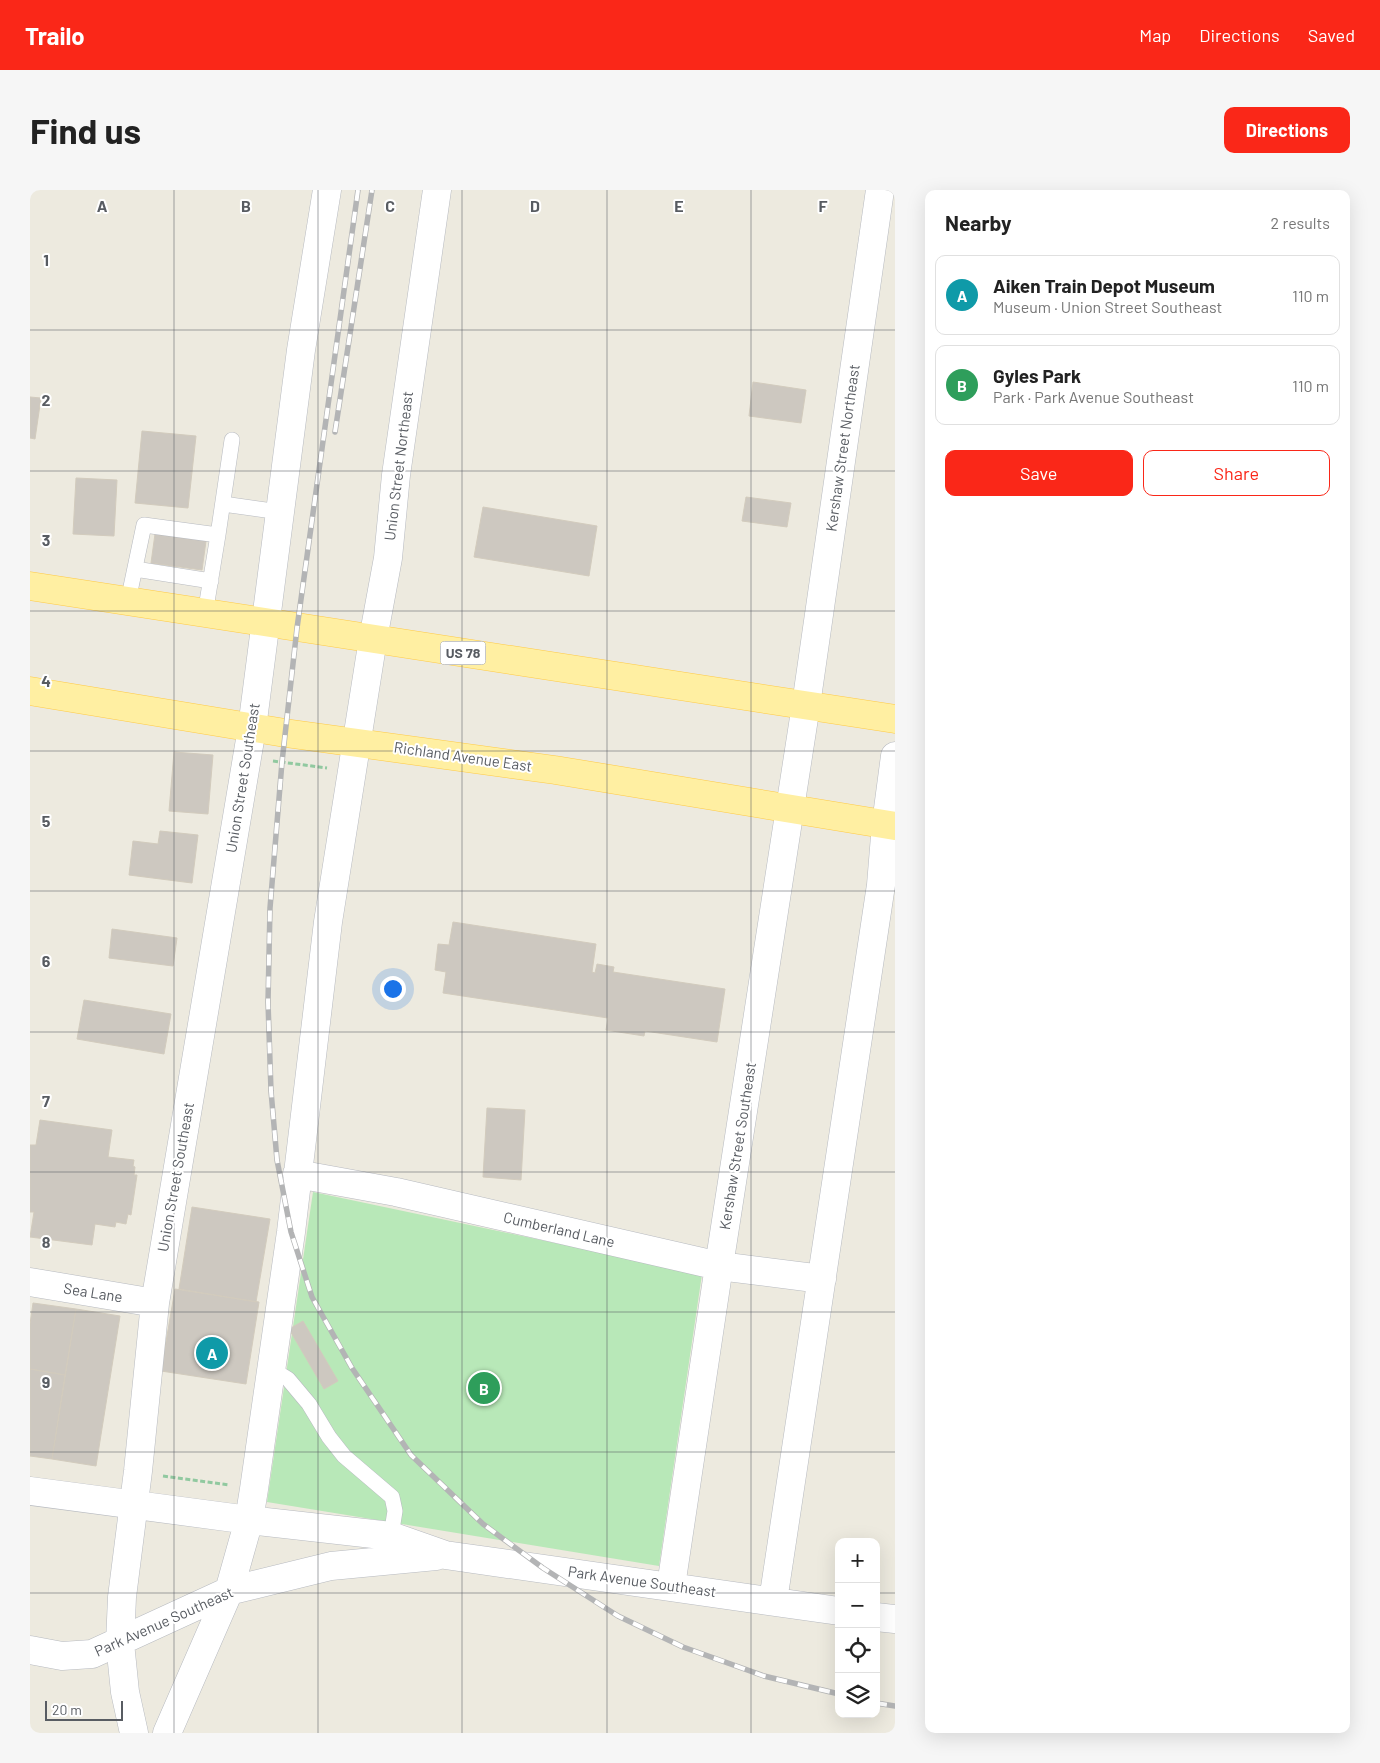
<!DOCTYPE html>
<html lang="en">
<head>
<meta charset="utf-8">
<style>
	:root { --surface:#fff; --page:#f6f6f6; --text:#222; --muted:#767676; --line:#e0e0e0; --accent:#fa2718 }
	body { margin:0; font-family:Barlow,sans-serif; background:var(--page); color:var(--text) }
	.controls { position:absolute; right:15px; bottom:15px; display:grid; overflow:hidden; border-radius:10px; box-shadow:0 5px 20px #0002 }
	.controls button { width:45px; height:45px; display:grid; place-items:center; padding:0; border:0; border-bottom:1px solid var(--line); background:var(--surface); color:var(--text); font:25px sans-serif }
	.scale { position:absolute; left:15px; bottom:12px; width:78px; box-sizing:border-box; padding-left:5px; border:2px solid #585c62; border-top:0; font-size:14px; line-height:18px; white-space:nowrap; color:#585c62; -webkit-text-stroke:4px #fff; paint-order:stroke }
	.you { position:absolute; left:362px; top:798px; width:18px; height:18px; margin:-12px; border:4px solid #fff; border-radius:50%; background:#1a73e8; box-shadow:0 0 0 8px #1a73e833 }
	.badge { display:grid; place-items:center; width:32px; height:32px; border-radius:50%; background:var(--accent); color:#fff; font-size:16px; font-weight:700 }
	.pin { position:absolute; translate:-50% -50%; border:2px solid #fff; box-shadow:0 1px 5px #0006 }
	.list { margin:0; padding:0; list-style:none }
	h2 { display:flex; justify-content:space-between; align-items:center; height:65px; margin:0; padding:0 20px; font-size:21px }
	h2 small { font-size:16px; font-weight:400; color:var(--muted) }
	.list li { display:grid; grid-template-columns:32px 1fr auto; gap:15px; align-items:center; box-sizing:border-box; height:80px; margin:0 10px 10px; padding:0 10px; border:1px solid var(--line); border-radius:10px }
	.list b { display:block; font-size:19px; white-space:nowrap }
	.list p { margin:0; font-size:16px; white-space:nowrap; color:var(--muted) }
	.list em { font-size:16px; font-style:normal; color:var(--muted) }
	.actions { display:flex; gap:10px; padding:15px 20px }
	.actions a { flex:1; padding:11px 0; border:1px solid var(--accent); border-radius:10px; text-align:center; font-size:18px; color:var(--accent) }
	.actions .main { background:var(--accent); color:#fff }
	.icon { flex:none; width:28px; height:28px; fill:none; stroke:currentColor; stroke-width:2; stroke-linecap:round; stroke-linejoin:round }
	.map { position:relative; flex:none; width:865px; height:1543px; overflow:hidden; border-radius:10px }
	header { display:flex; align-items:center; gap:30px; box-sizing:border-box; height:70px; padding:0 25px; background:var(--accent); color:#fff }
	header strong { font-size:24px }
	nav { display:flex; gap:28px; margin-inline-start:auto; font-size:18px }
	.intro { display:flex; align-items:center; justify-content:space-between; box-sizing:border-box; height:120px; padding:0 30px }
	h1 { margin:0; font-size:35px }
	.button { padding:12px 22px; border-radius:10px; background:var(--accent); color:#fff; font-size:18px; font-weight:700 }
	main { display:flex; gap:30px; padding:0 30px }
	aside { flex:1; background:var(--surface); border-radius:10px; box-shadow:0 5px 20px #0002 }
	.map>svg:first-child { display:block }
	.green { fill:#b8e8b8 }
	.building { fill:#cdc8c0; stroke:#d2cbbd }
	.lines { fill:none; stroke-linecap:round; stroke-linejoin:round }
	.lane-casing { stroke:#b7bac0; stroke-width:16 }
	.street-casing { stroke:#b7bac0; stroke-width:29 }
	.primary-casing { stroke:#ffca46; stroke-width:29 }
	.path { stroke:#91c9a0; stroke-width:3; stroke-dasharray:5 2.5; stroke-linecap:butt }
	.lane { stroke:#fff; stroke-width:15 }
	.street { stroke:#fff; stroke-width:28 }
	.primary { stroke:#ffefa2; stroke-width:28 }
	.rail-casing { stroke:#b3b4b5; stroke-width:5.5 }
	.rail { stroke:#fff; stroke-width:4; stroke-dasharray:11; stroke-linecap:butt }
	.grid { fill:none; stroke:#585c62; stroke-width:1; stroke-opacity:0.55 }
	.labels { text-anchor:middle; stroke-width:4; stroke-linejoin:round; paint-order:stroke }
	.shield { fill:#fff; stroke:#8a8d91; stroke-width:1 }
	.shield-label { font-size:14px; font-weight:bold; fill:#585c62 }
	.street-label { font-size:15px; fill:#585c62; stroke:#fff }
	.grid-label { font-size:16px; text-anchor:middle; font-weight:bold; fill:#585c62; stroke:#fff; stroke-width:4; stroke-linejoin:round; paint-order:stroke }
</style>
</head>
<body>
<header>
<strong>Trailo</strong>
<nav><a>Map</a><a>Directions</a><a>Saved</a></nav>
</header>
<div class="intro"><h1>Find us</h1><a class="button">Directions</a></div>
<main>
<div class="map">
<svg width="865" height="1543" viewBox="0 0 865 1543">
	<rect width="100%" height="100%" fill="#edeadf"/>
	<path class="green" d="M 283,1002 L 672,1084 L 629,1376 L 237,1312 Z"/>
	<path class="building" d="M 723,192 L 776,200 L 771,233 L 719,226 Z
		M 0,207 L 11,208 L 5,249 L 0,248 Z
		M 112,241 L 166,246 L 158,318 L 105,313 Z
		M 46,288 L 87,290 L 84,346 L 43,344 Z
		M 716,307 L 761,313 L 757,337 L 712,331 Z
		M 453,317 L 567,336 L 559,386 L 444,367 Z
		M 125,344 L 176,351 L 172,380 L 121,373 Z
		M 144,562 L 183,565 L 178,624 L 139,621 Z
		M 130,641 L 168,645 L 162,693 L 99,685 L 103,651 L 128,654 Z
		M 423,732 L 566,754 L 562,782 L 565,783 L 567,774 L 584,777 L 583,782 L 695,799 L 687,852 L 615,841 L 614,846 L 576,840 L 578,828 L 413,803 L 416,782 L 405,780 L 408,754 L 419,755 Z
		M 82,739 L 147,748 L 143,776 L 79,768 Z
		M 54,810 L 141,824 L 134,864 L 47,849 Z
		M 457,918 L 495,920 L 491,990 L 453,987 Z
		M 10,930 L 82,940 L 78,967 L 104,970 L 103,976 L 105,977 L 104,985 L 107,985 L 101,1025 L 98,1024 L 96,1034 L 86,1032 L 85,1037 L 65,1034 L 62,1055 L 0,1047 L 4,1022 L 0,1022 L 0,955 L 6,955 Z
		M 162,1017 L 240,1029 L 226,1112 L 149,1099 Z
		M 145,1099 L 229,1112 L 216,1194 L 131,1181 Z
		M 3,1113 L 46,1119 L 35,1185 L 0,1179 L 0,1134 Z
		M 46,1119 L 90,1126 L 66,1276 L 22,1269 Z
		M 273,1131 L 308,1191 L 294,1199 L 259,1139 Z
		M 0,1179 L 35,1185 L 22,1269 L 0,1266 Z"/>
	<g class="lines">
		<defs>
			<path id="lane" d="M 193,314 L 250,322
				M 188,345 L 202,250
				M 105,379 L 181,391
				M 98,411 L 114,335 L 188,345 L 175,424
				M 242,1179 L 258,1189 L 279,1214 L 299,1247 L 314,1266 L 362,1307 L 365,1321 L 361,1346"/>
			<path id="street" d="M 267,984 L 366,1002 L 689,1076 L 792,1089
				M 0,1092 L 125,1113
				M 0,1301 L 219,1330 L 361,1346 L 415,1365 L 809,1421
				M 641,1396 L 689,1076 L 776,515 L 850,0
				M 743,1411 L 851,695 L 856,634 L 865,566
				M 846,1427 L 865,1429
				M 0,1460 L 32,1466 L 62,1464 L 199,1401 L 301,1376 L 406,1366
				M 104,1543 L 95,1502 L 90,1453 L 92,1407 L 108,1281 L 125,1113 L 222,538 L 271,160 L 297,0
				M 137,1543 L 199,1401 L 219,1330 L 224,1299 L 261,1042 L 298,732 L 343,449 L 358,368 L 366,285 L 407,0"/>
			<path id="primary" d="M 0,396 L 865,529
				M 0,501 L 255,543 L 525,580 L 865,636"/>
		</defs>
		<use href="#lane" class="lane-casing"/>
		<use href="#street" class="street-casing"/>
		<use href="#primary" class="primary-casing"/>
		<path class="path" d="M 243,571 L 297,578
			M 133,1286 L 199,1295"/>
		<use href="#lane" class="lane"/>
		<use href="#street" class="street"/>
		<use href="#primary" class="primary"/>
		<defs>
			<path id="rail" d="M 328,0 L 267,438 L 252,572 L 240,718 L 238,812 L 241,901 L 247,970 L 261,1042 L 282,1107 L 322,1178 L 381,1265 L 453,1334 L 513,1378 L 588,1426 L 653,1457 L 734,1486 L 809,1504
				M 305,242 L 342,0
				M 846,1513 L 865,1516"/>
		</defs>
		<use href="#rail" class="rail-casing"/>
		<use href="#rail" class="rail"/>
	</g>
	<path class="grid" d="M 144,0 L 144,1543M 288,0 L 288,1543M 432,0 L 432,1543M 577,0 L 577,1543M 721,0 L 721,1543M 0,140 L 865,140M 0,281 L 865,281M 0,421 L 865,421M 0,561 L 865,561M 0,701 L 865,701M 0,842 L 865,842M 0,982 L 865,982M 0,1122 L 865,1122M 0,1262 L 865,1262M 0,1403 L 809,1403M 846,1403 L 865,1403"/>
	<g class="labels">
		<rect class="shield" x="410.5" y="451.5" width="45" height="23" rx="4"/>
		<g class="shield-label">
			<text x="433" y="468">US 78</text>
		</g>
		<g class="street-label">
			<text transform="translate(813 258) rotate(-82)" y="5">Kershaw Street Northeast</text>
			<text transform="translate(369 276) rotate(-83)" y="5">Union Street Northeast</text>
			<text transform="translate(433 567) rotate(8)" y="5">Richland Avenue East</text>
			<text transform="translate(213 588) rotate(-81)" y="5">Union Street Southeast</text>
			<text transform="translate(708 956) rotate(-81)" y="5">Kershaw Street Southeast</text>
			<text transform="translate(146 987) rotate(-80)" y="5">Union Street Southeast</text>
			<text transform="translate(529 1040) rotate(13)" y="5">Cumberland Lane</text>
			<text transform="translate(63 1103) rotate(9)" y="5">Sea Lane</text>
			<text transform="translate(612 1392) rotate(8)" y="5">Park Avenue Southeast</text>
			<text transform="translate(134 1432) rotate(-24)" y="5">Park Avenue Southeast</text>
		</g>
	</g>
	<g class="grid-label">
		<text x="72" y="22">A</text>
		<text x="216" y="22">B</text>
		<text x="360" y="22">C</text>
		<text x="505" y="22">D</text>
		<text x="649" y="22">E</text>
		<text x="793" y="22">F</text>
		<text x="16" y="76">1</text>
		<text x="16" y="216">2</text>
		<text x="16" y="356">3</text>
		<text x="16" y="497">4</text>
		<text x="16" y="637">5</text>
		<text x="16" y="777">6</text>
		<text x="16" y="917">7</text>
		<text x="16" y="1058">8</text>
		<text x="16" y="1198">9</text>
	</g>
</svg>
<div class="controls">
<button>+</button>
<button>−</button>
<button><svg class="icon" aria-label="locate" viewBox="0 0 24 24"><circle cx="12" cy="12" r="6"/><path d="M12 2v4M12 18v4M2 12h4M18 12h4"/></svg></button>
<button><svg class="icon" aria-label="layers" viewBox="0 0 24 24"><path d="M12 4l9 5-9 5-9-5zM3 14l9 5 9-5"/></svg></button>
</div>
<div class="scale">20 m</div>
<div class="you"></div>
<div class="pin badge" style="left:182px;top:1163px;background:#0f9aa8">A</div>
<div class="pin badge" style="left:454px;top:1198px;background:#2e9e5b">B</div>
</div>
<aside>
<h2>Nearby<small>2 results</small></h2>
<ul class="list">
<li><span class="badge" style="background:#0f9aa8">A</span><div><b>Aiken Train Depot Museum</b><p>Museum · Union Street Southeast</p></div><em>110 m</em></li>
<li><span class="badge" style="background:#2e9e5b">B</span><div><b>Gyles Park</b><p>Park · Park Avenue Southeast</p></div><em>110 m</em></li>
</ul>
<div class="actions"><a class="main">Save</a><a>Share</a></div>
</aside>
</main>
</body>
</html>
